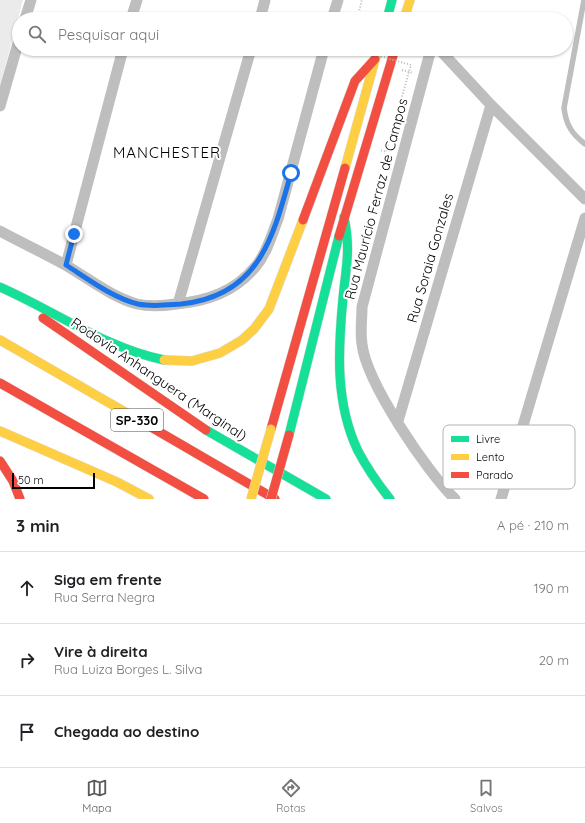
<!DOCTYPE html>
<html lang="pt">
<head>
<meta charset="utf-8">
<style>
	:root { --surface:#fff; --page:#f2f2f2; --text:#202124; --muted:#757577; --line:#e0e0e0; --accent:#595959 }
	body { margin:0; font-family:Quicksand,sans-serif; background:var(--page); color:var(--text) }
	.scale { position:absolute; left:12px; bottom:10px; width:83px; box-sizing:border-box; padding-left:4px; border:2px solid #000; border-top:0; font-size:11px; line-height:14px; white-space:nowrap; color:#000; -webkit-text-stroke:3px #fff; paint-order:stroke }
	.stop { position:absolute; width:12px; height:12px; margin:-9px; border:3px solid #1a73e8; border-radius:50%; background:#fff }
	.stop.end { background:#1a73e8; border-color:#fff; box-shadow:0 1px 4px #0008 }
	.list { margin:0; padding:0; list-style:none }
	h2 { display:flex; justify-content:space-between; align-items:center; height:52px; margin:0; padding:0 16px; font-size:17px }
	h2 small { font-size:13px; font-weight:400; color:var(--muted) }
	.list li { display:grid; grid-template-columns:26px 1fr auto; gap:12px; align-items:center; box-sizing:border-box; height:72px; padding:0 16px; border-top:1px solid var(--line) }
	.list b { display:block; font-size:15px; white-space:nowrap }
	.list p { margin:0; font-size:13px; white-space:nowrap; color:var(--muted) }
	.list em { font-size:13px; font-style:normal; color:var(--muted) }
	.icon { flex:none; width:22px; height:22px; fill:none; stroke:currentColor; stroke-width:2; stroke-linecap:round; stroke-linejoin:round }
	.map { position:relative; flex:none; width:585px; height:499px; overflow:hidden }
	.search { position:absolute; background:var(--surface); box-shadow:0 1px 3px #0004; left:12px; right:12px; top:12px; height:44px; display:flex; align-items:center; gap:10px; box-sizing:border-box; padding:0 14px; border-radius:22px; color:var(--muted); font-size:15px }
	.sheet { height:268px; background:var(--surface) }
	nav { display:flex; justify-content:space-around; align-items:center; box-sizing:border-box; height:56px; border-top:1px solid var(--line); background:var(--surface); font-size:11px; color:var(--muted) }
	nav a { display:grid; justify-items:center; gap:2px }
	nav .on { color:var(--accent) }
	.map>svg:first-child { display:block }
	.green { fill:#ebebeb }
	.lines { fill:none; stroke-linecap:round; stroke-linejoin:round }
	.fast-casing { stroke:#dbdbdb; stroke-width:10 }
	.slow-casing { stroke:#dbdbdb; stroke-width:10 }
	.jam-casing { stroke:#dbdbdb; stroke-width:10 }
	.path { stroke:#b9b9b9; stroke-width:2; stroke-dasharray:1 2; stroke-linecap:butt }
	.lane { stroke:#bebebe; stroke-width:5.5 }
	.street { stroke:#bebebe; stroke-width:11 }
	.fast { stroke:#16e098; stroke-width:9 }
	.slow { stroke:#ffcf43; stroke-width:9 }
	.jam { stroke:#f24e42; stroke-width:9 }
	.slow-bridge-casing { stroke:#dbdbdb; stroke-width:10; stroke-linecap:butt }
	.jam-bridge-casing { stroke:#dbdbdb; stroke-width:10; stroke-linecap:butt }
	.path-bridge { stroke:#b9b9b9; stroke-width:2; stroke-dasharray:1 2; stroke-linecap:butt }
	.slow-bridge { stroke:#ffcf43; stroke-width:9 }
	.jam-bridge { stroke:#f24e42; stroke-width:9 }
	.route { stroke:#1a73e8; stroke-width:5 }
	.labels { text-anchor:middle; stroke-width:4; stroke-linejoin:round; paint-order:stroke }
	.shield { fill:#fff; stroke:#4c4c4c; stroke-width:1 }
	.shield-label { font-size:13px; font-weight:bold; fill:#000 }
	.street-label { font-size:14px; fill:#000; stroke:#fff }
	.neighbourhood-label { font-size:15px; letter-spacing:1px; fill:#000; stroke:#fff }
	.key { fill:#fff; stroke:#b2b2b2; stroke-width:1 }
	.key-label { font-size:11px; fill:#000 }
</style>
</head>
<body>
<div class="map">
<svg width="585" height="499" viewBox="0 0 585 499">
	<rect width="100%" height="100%" fill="#fff"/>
	<path class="green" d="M 0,0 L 23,0 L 0,86 Z"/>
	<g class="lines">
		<defs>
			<path id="fast" d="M 387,19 L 392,0
				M 344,217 C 351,251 346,266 343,298 C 338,350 335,403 358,451 C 367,468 378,484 390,499
				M 0,287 C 55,311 105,348 164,360
				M 206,430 L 326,499
				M 289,435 L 339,236"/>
			<path id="slow" d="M 404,19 L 410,0
				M 345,168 L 378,49
				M 0,340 L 132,416
				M 164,360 L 192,361 L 220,353 L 242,340 L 254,329 L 269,309 L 303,220
				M 0,431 L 117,482 L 149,499"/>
			<path id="jam" d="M 303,220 L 355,81 L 375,59
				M 339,236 L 395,49
				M 43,318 L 206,430
				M 0,383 L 204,499
				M 132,416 L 275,499
				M 271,429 L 345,168
				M 0,461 L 13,481 L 20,499"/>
		</defs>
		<use href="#fast" class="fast-casing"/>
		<use href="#slow" class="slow-casing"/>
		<use href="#jam" class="jam-casing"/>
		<path class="path" d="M 357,19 L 362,0
			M 402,70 L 413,73"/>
		<path class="lane" d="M 584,0 L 564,108 C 566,125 572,134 585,144"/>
		<path class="street" d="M 25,19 L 31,0
			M 131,19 L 137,0
			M 260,19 L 265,0
			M 332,19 L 338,0
			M 431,49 L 362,307 C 362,319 360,332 362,344 C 366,382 427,472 455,499
			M 439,49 L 491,105 L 585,199
			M 0,106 L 19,40
			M 0,231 C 22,243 46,254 67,266 C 89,279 112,297 137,304 C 150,307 163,306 176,304 C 207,301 235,292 256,266 C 267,253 272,234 278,219 L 324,49
			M 66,265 L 123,49
			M 178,304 L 251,49
			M 398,421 L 491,105
			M 501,499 L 585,218"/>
		<use href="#fast" class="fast"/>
		<use href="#slow" class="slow"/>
		<use href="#jam" class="jam"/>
		<defs>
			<path id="slow-bridge" d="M 251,499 L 271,429"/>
			<path id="jam-bridge" d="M 271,499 L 289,435"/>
		</defs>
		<use href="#slow-bridge" class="slow-bridge-casing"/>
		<use href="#jam-bridge" class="jam-bridge-casing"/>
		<path class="path-bridge" d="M 355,49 L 411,65 L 386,152 L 380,150"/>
		<use href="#slow-bridge" class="slow-bridge"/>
		<use href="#jam-bridge" class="jam-bridge"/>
	</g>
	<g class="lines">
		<path class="route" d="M 74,234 L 66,265 C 88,279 113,298 138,304 C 152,307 166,305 181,304 C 259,296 273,238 291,173"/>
	</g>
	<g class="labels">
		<rect class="shield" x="111" y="409" width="52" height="22" rx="3"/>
		<g class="shield-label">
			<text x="137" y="425">SP-330</text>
		</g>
		<g class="street-label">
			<text transform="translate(376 199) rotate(-75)" y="5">Rua Maurício Ferraz de Campos</text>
			<text transform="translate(430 258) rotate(-74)" y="5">Rua Soraia Gonzales</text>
			<text transform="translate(159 379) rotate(34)" y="5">Rodovia Anhanguera (Marginal)</text>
		</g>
		<g class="neighbourhood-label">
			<text x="167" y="158">MANCHESTER</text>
		</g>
	</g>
	<rect x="443" y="425" width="132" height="64" rx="6" class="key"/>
	<rect x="451" y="436" width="18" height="6" fill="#16e098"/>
	<rect x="451" y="454" width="18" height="6" fill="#ffcf43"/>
	<rect x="451" y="472" width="18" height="6" fill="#f24e42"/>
	<g class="key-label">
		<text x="476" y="443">Livre</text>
		<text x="476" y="461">Lento</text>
		<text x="476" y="479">Parado</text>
	</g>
</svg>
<div class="scale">50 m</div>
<div class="stop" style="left:291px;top:173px"></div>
<div class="stop end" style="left:74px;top:234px"></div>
<div class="search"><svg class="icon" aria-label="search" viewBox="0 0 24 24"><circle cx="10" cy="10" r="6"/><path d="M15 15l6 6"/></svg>Pesquisar aqui</div>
</div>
<section class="sheet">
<h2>3 min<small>A pé · 210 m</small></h2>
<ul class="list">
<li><svg class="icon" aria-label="ahead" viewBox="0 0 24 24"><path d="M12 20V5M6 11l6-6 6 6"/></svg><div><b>Siga em frente</b><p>Rua Serra Negra</p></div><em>190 m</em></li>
<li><svg class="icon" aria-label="right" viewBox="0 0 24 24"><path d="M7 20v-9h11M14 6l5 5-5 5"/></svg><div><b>Vire à direita</b><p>Rua Luiza Borges L. Silva</p></div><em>20 m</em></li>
<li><svg class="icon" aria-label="arrive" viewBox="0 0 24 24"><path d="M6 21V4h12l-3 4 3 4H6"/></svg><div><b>Chegada ao destino</b></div></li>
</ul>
</section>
<nav>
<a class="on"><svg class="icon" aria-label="map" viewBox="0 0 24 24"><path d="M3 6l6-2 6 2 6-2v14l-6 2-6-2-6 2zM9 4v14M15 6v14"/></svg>Mapa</a>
<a><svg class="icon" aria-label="directions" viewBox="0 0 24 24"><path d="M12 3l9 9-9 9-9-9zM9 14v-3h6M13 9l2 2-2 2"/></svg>Rotas</a>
<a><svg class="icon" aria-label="saved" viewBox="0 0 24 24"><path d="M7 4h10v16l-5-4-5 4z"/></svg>Salvos</a>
</nav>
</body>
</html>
